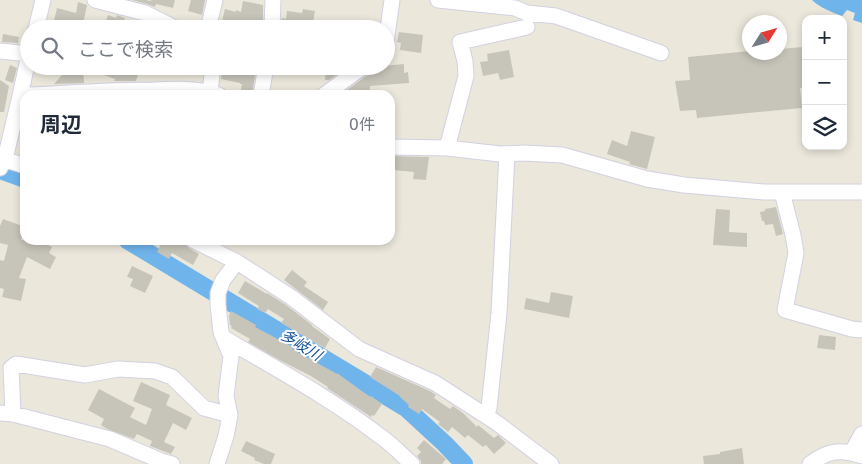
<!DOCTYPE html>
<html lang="ja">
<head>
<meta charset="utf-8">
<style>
	:root { --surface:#fff; --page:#f6f6f7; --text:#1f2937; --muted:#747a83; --line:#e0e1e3 }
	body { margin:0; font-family:"DejaVu Sans","Noto Sans JP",sans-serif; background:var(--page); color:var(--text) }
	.controls { position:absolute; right:15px; top:15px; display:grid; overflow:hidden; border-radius:10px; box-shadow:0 2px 8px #0003 }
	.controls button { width:45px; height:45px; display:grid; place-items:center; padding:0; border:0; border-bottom:1px solid var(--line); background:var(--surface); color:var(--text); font:25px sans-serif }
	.compass { position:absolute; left:742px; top:15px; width:45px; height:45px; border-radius:50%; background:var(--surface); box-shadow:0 2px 8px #0003; rotate:53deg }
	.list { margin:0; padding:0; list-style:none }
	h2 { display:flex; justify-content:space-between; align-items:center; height:65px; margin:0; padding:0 20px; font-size:21px }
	h2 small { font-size:16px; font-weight:400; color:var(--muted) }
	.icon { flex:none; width:28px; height:28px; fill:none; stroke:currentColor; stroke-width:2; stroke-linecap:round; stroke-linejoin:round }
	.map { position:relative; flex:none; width:862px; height:464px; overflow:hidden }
	.search { position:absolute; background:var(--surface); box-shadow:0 2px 8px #0003; left:20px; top:20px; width:375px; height:55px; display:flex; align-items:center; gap:12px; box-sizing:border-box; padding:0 18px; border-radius:28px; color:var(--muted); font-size:19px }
	.panel { position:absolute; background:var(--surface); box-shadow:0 2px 8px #0003; left:20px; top:90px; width:375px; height:155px; border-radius:15px }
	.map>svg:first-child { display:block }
	.water { fill:#70b4ec }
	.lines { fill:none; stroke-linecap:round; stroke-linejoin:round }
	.river { stroke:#70b4ec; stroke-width:18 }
	.building { fill:#c7c5ba }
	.minor-casing { stroke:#d1d1e2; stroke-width:17 }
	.minor { stroke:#fff; stroke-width:15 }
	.labels { text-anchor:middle; stroke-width:4; stroke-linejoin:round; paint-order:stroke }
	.water-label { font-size:15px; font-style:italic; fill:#104f97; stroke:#fff }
</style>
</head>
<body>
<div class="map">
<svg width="862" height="464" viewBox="0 0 862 464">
	<rect width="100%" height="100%" fill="#ebe7db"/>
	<path class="water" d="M 812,0 L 862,0 L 862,23 L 853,20 L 855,13 L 847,10 L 842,16 C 832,12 820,8 812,0 Z"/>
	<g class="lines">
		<path class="river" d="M 0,170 L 25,179
			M 127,240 L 406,408 L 445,444 L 464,464"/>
	</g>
	<path class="building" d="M 132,0 L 146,0 L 151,1 L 151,0 L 175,0 L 173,8 L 156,4 L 155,7 L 147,4 Z
		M 191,0 L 205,0 L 202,15 L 188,11 Z
		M 243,1 L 263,5 L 263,24 L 243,20 L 240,29 L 220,29 L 225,9 L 236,12 L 236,10 L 241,12 Z
		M 78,2 L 87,5 L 82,29 L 69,29 L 53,25 L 57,8 L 76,13 Z
		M 303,9 L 315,11 L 312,29 L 281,28 L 282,18 L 286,19 L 287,11 L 302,13 Z
		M 108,15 L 116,18 L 117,15 L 125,18 L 122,29 L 103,29 Z
		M 399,32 L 423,35 L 421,53 L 400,50 L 401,43 L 397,42 Z
		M 3,34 L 19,37 L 18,43 L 2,42 Z
		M 803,47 L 806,87 L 800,88 L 802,108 L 697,118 L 696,110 L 680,111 L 675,81 L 690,80 L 688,57 L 750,51 L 750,52 L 780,52 L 780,49 Z
		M 509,50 L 514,77 L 500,80 L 498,73 L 483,76 L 480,62 L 488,61 L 487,54 Z
		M 404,64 L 404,73 L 408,72 L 409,83 L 370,86 L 370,92 L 357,92 L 358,95 L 340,95 L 369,74 L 372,74 L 373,67 Z
		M 10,65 L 17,68 L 13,83 L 5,80 Z
		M 70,66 L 83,66 L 84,83 L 54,84 Z
		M 111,66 L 152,66 L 149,75 L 139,72 L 136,81 L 114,81 L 115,79 L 104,75 Z
		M 243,66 L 256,68 L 252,95 L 240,95 L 242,84 L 240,84 L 240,83 L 221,79 L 223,67 L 242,71 Z
		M 326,66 L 340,66 L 340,72 L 329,80 L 325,80 Z
		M 0,80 L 9,86 L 4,112 L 0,112 Z
		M 631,131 L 655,137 L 647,169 L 629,164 L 630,162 L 607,154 L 612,140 L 627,146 Z
		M 390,156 L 429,157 L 426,180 L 413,179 L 414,172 L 394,170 L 395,164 L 390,163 Z
		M 776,207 L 783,234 L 776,236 L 773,224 L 765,225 L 764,221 L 762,221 L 760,212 L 765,211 L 765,209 Z
		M 716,209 L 730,210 L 729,232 L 747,233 L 747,247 L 713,245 Z
		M 3,219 L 25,227 L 21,240 L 39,240 L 52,247 L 49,253 L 56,257 L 50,269 L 27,257 L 19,278 L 26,279 L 21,301 L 2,297 L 4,289 L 0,288 L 0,260 L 4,261 L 8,245 L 0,243 L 0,226 Z
		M 163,240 L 166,240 L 175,245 L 177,240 L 185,244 L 189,248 L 199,254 L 193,265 L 172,253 L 169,259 L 157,252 Z
		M 132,266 L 153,276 L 145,293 L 130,286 L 133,279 L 127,277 Z
		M 292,270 L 307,282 L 304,286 L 328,302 L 323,310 L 284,280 Z
		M 245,281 L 267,294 L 267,293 L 286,305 L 312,325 L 312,326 L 330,339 L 325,348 L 281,323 L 284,319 L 268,309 L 265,313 L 257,309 L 259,306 L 238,293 Z
		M 551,292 L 573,296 L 569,318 L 524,309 L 526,298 L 549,303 Z
		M 231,311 L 256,325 L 255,327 L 293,347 L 292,349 L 337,374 L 337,373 L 370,397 L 371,396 L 382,404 L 374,416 L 372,415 L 371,417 L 327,388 L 328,387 L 311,376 L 281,361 L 248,342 L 250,339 L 231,328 L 232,326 L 230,325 L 229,316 Z
		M 819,335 L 836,337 L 835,350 L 817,348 Z
		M 376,367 L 430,391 L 436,395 L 434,398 L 450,409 L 453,406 L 463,413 L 477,427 L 478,425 L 494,438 L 498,435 L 506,443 L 494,454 L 486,445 L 483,447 L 468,435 L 465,438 L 452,427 L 448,432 L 438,424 L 440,422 L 422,409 L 419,414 L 408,407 L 409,405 L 399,396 L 400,396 L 370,377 Z
		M 141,382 L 170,395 L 166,405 L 192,418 L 186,430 L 173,423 L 164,442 L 175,447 L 171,454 L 150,446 L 152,441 L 137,434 L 134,439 L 107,429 L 101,425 L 104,419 L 88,410 L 99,389 L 135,408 L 130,417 L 146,425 L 152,409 L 133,401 Z
		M 424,440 L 446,459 L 442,464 L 421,464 L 421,461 L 417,456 L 421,452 L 417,448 Z
		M 246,441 L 275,454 L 271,464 L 264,464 L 254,460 L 255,458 L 241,451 Z
		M 742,448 L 744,464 L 704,464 L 703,456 L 720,454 L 720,452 Z"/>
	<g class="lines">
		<defs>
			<path id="minor" d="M 95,0 L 145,13 L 177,29
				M 438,0 L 515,8 L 527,13 L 556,16 L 661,53
				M 36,29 L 43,0
				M 208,29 L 215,0
				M 272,29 L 273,0
				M 386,43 L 392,0
				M 0,51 L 29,54
				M 210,92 L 213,66
				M 30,95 C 71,93 112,90 153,90 C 175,89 198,88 219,95
				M 261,95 L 266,66
				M 324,95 L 364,66
				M 390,147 L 447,148 L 500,154 L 524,153 L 562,155 L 647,179 L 684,185 L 764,192 L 862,192
				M 447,148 L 466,76 L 465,61 L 460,42 L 527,27
				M 0,158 L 25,166
				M 0,168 L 5,159 L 20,96 L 29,55
				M 782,192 L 793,235 L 796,253 L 785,310 L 852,329 L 862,330
				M 193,240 L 237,262 L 291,297 L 359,349 L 435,383 L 497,423 L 551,464
				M 224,338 C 276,369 332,399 380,436 C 392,444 402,455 412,464
				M 0,413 L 13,414 L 110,439 L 161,461 L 172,464
				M 13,414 L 11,368 L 16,364 L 85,375 L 118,369 L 155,371 L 172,377 L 204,408 L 230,415
				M 486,416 L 489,408 L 499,313 L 507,154
				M 852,452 L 862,434
				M 217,464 L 226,436 L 230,415 L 226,396 L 231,356 L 221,332 L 218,305 L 218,293 L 223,280 L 237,262
				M 810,464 C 828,450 841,449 862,456"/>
		</defs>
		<use href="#minor" class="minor-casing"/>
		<use href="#minor" class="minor"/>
	</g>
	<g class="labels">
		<g class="water-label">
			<text transform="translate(301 345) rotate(31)" y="5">多岐川</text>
		</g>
	</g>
</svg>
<div class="controls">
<button>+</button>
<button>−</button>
<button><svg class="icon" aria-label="layers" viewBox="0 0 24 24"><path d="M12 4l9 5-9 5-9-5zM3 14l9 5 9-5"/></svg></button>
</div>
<svg class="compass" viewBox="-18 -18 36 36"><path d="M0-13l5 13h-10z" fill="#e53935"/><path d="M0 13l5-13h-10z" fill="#747a83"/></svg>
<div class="search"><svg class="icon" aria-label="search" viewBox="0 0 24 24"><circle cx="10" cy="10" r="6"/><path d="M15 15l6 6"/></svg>ここで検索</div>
<section class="panel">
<h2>周辺<small>0件</small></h2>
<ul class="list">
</ul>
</section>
</div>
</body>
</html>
